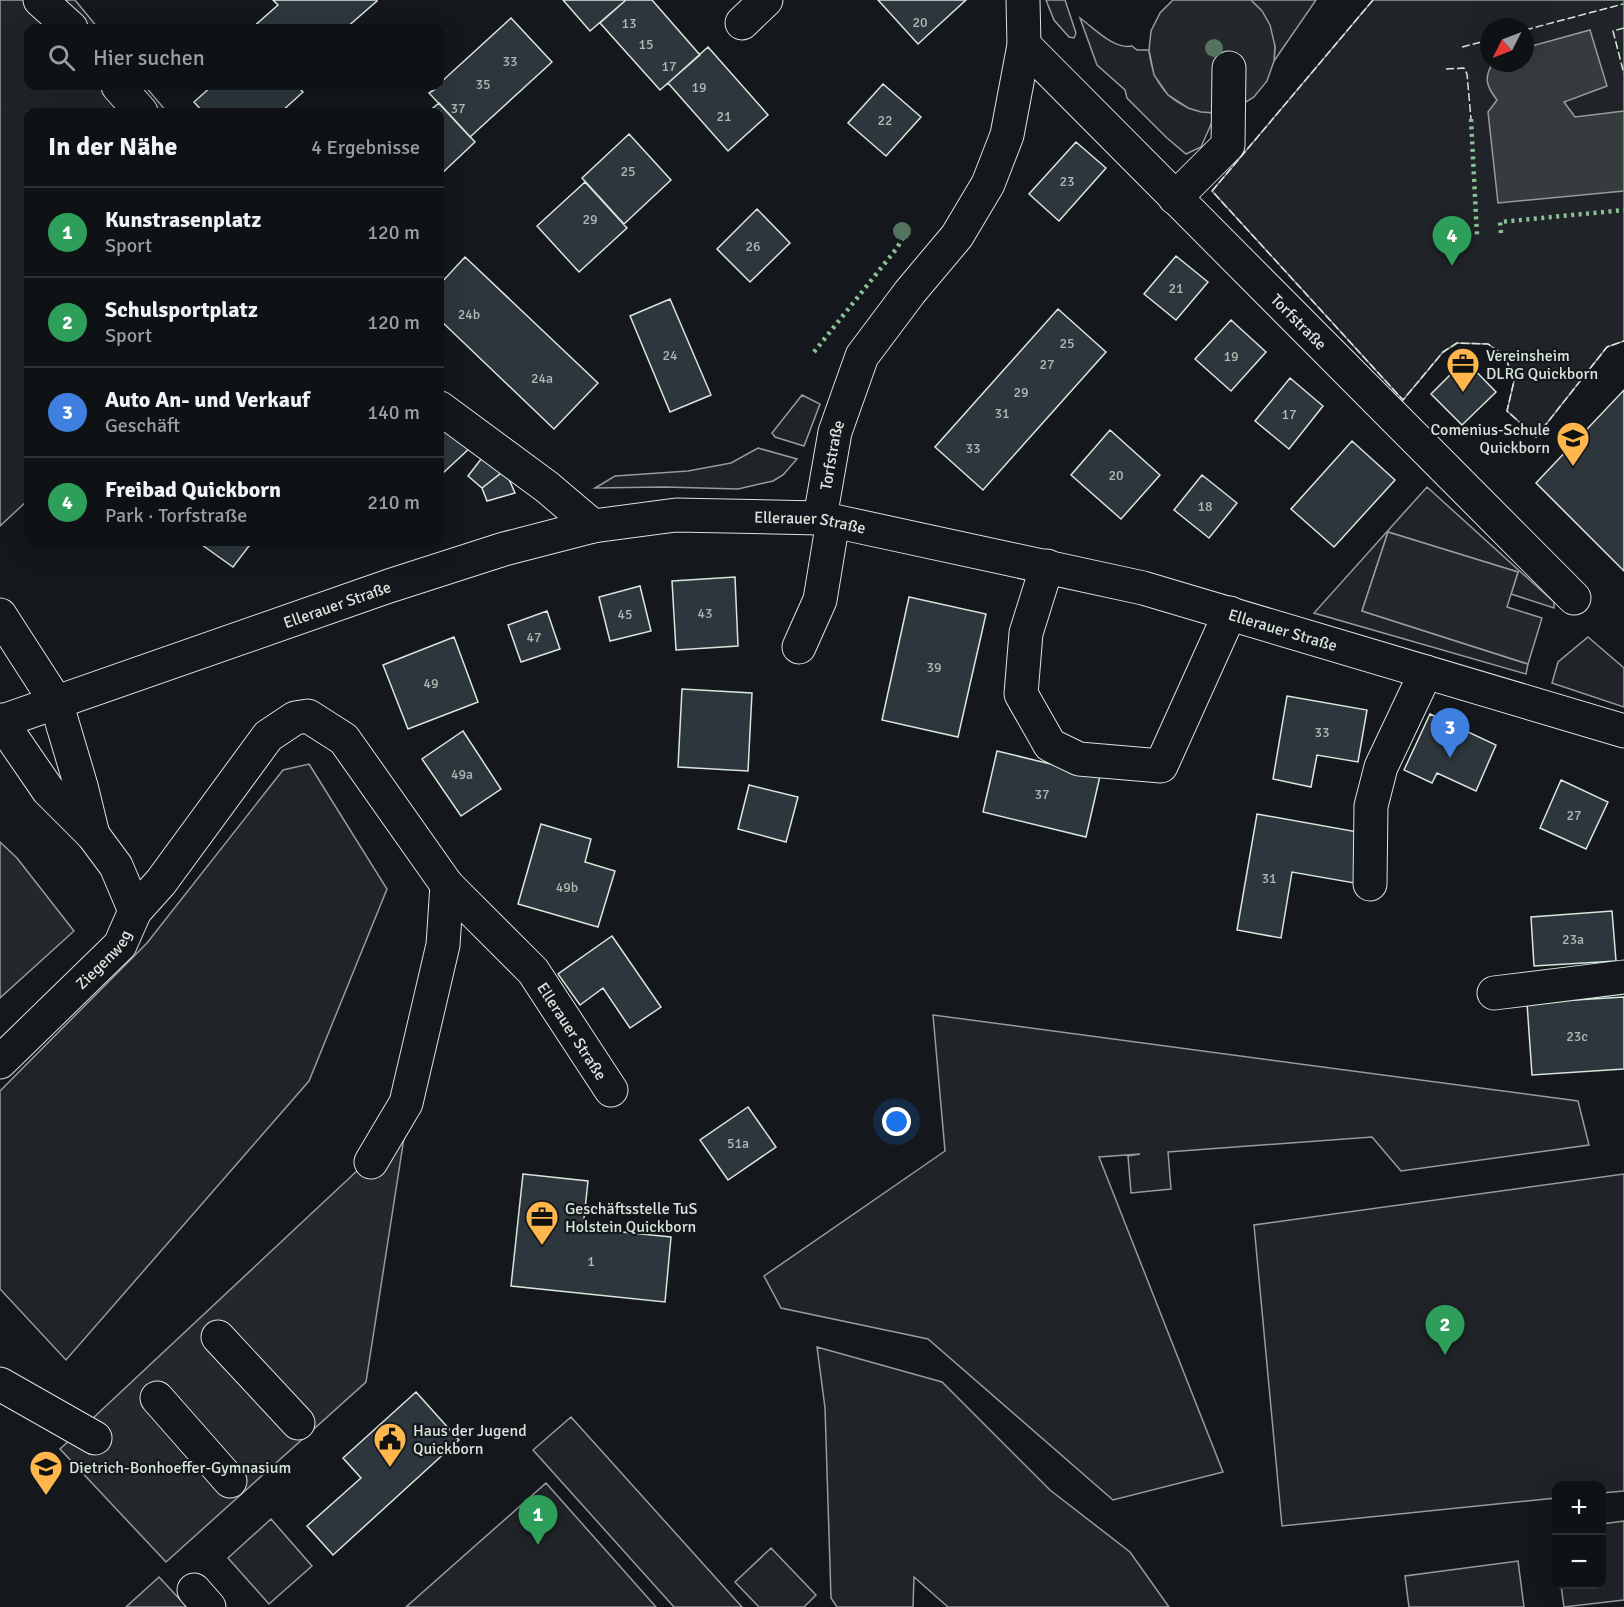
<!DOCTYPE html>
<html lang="de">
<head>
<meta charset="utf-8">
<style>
	:root { --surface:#0f1215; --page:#181b1e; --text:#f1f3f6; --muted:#9b9ea0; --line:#2f3234; --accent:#ffb74d }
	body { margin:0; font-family:Signika,sans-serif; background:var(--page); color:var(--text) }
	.controls { position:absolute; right:18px; bottom:18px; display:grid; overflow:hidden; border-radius:12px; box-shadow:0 6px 24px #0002 }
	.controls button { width:54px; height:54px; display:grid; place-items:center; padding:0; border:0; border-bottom:2px solid var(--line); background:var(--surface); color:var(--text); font:30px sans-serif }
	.compass { position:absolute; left:1480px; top:18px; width:54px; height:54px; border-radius:50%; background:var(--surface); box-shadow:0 6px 24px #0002; rotate:228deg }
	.you { position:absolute; left:897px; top:1122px; width:21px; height:21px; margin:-15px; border:4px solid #fff; border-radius:50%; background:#1a73e8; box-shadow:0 0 0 9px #1a73e833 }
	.badge { display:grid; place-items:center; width:39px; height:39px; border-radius:50%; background:var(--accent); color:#fff; font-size:20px; font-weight:700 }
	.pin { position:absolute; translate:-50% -50px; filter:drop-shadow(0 2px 3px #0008) }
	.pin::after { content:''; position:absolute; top:32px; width:21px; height:18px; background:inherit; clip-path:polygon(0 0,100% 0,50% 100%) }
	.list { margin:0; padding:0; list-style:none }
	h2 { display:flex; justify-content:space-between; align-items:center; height:78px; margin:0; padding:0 24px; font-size:26px }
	h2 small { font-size:20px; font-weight:400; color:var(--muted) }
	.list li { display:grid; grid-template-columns:39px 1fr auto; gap:18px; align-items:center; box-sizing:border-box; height:90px; padding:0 24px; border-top:2px solid var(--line) }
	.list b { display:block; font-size:22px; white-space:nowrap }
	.list p { margin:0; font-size:20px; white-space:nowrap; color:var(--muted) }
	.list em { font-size:20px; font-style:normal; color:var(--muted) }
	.icon { flex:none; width:33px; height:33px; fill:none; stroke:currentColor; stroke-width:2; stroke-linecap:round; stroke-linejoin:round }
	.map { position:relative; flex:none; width:1624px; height:1607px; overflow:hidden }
	.search { position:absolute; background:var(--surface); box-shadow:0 6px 24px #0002; left:24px; top:24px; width:420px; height:66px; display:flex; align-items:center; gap:15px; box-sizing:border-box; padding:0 21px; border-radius:12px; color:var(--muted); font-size:22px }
	.panel { position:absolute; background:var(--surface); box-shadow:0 6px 24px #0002; left:24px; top:108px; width:420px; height:438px; border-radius:12px }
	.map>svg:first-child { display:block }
	.green { fill:#202428; stroke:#939e99; stroke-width:1.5; fill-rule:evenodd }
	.parking { fill:#24282b; stroke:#939e99; stroke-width:1.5 }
	.water { fill:#363b3e; stroke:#939e99; stroke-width:1.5 }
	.building { fill:#2c363c; stroke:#d8e6dc; stroke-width:1.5 }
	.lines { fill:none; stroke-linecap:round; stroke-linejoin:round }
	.minor-casing { stroke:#d8e6dc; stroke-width:35 }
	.major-casing { stroke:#d8e6dc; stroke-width:35 }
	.minor { stroke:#14181c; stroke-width:33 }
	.major { stroke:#14181c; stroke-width:33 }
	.hedge { stroke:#8ac095; stroke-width:4.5; stroke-dasharray:3 4.5; stroke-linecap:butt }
	.fence { stroke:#d8e6dc; stroke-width:1.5; stroke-dasharray:8 3; stroke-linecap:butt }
	.tree { fill:#55745f }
	.labels { text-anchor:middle; stroke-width:4.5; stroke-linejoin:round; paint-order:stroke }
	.number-label { font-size:14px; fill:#adbab4 }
	.street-label { font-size:16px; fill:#d8e6dc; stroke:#14181c }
	.poi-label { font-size:16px; fill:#d8e6dc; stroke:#14181c; text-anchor:start }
</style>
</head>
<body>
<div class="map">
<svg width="1624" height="1607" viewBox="0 0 1624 1607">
	<rect width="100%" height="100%" fill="#14181c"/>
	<path class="green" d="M 0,0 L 75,0 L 98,28 L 28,28 L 28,86 L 145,86 L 167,112 L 28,112 L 28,500 L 0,526 Z
		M 1046,0 L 1065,0 L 1076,33 L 1074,38 L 1069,37 L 1054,20 Z
		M 1251,0 L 1316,0 L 1274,61 L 1275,46 Z
		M 1373,0 L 1624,0 L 1624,341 L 1607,347 L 1536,437 L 1507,411 L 1514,381 L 1505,356 L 1488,344 L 1457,343 L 1443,352 L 1403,400 L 1212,191 ZM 1489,27 L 1525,27 L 1525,63 L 1489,63 Z
		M 1080,18 C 1094,28 1114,50 1132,46 L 1137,50 L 1149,50 C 1153,90 1177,111 1216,113 L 1201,147 L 1186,154 L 1167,138 L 1127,98 L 1125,90 L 1097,65 Z
		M 802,395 L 820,404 L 804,446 L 775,437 L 772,433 Z
		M 758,448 L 797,459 L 783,475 L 773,481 L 738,489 L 665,487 L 595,488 L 615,476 L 688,471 L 731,463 Z
		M 1427,487 L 1554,602 L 1554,608 L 1511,594 L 1518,572 L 1388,532 L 1362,611 L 1528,664 L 1526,674 L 1314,613 Z
		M 1588,637 L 1624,668 L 1624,707 L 1552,683 L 1558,662 Z
		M 309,764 L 387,889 L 309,1081 L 66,1360 L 0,1289 L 0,1091 L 147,943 L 283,770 Z
		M 933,1015 L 1578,1101 L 1589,1145 L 1401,1171 L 1372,1137 L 1168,1152 L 1171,1189 L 1131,1193 L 1128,1156 L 1140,1154 L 1099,1157 L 1223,1472 L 1113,1500 L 928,1339 L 781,1308 L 764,1276 L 945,1151 Z
		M 1624,1174 L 1624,1491 L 1602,1493 L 1602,1486 L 1556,1486 L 1556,1498 L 1282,1526 L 1254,1225 Z
		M 817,1347 L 942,1382 L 1050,1490 L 1130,1552 L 1169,1607 L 948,1607 L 914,1577 L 913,1607 L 837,1607 L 831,1598 L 825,1408 Z
		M 571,1417 L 742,1607 L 674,1607 L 533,1450 Z
		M 546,1483 L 656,1607 L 406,1607 Z
		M 271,1519 L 312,1566 L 269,1604 L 228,1558 Z
		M 1624,1521 L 1624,1600 L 1564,1607 L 1561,1585 L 1602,1584 L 1602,1524 Z
		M 771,1548 L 816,1595 L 804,1607 L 759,1607 L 735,1582 Z
		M 1518,1561 L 1524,1607 L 1409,1607 L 1405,1576 Z"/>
	<path class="parking" d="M 1173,0 L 1251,0 L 1262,11 L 1270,25 L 1275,46 L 1274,61 L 1267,81 L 1254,97 L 1236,108 L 1216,113 L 1201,112 L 1188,108 L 1168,95 L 1154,75 L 1149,50 L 1151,31 L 1160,13 Z
		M 1388,532 L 1518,572 L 1507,607 L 1542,618 L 1528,664 L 1362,611 Z
		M 0,842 L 17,858 L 74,931 L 0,998 Z
		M 406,1125 L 366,1382 L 166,1562 L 60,1449 Z
		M 159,1577 L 187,1607 L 126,1607 Z"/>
	<path class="water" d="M 1590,30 L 1607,86 L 1564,102 L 1575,117 L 1624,111 L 1624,191 L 1498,203 L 1488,112 L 1497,100 C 1487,87 1483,78 1493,63 L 1525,63 L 1525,53 L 1530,54 L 1528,47 Z"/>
	<path class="building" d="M 273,0 L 376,0 L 377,1 L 346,28 L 252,28 L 278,5 Z
		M 563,0 L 626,0 L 590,31 Z
		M 626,0 L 652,0 L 700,55 L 660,90 L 600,23 Z
		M 878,0 L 966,0 L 918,44 Z
		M 511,18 L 552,62 L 470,137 L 429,93 L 440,86 L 440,83 Z
		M 708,47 L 768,115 L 728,151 L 668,83 Z
		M 883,84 L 921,117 L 886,156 L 848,123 Z
		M 212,86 L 297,86 L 303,92 L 281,112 L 203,112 L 194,102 Z
		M 439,103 L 475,142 L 440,175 L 440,112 L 428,112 Z
		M 629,134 L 671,180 L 624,224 L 582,178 Z
		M 1076,142 L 1106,168 L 1059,221 L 1029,194 Z
		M 585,182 L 627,228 L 579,272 L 537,226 Z
		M 757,209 L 790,243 L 750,282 L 717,249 Z
		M 1176,256 L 1208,282 L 1176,320 L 1144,294 Z
		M 465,257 L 598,383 L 554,429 L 440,320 L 440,284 Z
		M 670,299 L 711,395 L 670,412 L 630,316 Z
		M 1058,309 L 1106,352 L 983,490 L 935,447 Z
		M 1231,320 L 1266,352 L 1231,391 L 1195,359 Z
		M 1465,360 L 1496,392 L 1462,425 L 1431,394 Z
		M 1290,378 L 1323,406 L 1289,449 L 1255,421 Z
		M 1624,390 L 1624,571 L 1536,483 Z
		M 450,425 L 471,447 L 444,472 L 440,466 L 440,435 Z
		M 1110,430 L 1160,475 L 1121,519 L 1071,475 Z
		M 1352,441 L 1395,480 L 1334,547 L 1291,509 Z
		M 485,454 L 505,470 L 482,488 L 468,476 Z
		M 505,470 L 515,493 L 487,501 L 482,488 Z
		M 1202,475 L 1237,503 L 1209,538 L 1174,510 Z
		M 198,542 L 252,542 L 233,567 Z
		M 735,577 L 738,646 L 676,650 L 672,581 Z
		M 640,586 L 651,631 L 610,641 L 599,597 Z
		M 909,597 L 986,614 L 958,737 L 882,720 Z
		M 547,611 L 560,649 L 521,662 L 508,625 Z
		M 454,637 L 478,702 L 408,729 L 383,665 Z
		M 682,689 L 752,693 L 748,771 L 678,767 Z
		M 1287,696 L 1367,710 L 1358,762 L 1317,755 L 1311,787 L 1273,779 Z
		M 1430,714 L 1496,745 L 1476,791 L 1437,773 L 1432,783 L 1404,770 Z
		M 463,731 L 501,789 L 461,816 L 422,759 Z
		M 997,751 L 1100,776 L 1086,837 L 983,812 Z
		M 1561,780 L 1608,802 L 1586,849 L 1540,828 Z
		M 749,785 L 798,797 L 786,842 L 738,829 Z
		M 1257,814 L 1369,834 L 1360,884 L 1292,872 L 1281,938 L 1237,930 Z
		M 541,824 L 591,839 L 585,862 L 615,871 L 598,927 L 518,904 Z
		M 1612,911 L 1616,961 L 1534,966 L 1531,917 Z
		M 612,936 L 661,1007 L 630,1028 L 603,988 L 580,1005 L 558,974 Z
		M 1624,997 L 1624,1069 L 1532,1075 L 1527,1003 Z
		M 748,1107 L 776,1147 L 728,1180 L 700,1140 Z
		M 523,1174 L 588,1181 L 583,1228 L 671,1237 L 665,1302 L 511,1286 Z
		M 416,1392 L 459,1440 L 333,1555 L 307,1526 L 361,1478 L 343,1458 Z"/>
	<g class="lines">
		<defs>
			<g id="minor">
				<path d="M 40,0 L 71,28"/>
				<path d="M 742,23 L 766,0"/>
				<path id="s1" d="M 1024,45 L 1574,598"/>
				<path d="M 118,86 L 141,112"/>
				<path d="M 1175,198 L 1228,145 L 1229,68"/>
				<path d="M 440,408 L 547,487 L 593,526"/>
				<path id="s2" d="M 820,518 L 835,432 L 862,356 L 910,292 L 957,236 L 988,184 L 1007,135 L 1024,45 L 1023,0"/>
				<path d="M 1047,566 L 1026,633 L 1021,694 L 1050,745 L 1079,759 L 1161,766 L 1230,613"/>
				<path d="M 0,615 L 56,702 L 81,786 L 93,835"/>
				<path d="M 799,647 L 820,600 L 833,521"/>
				<path d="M 0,720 L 48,790 L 93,835 L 116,866 L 135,911"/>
				<path d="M 1370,884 L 1371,806 L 1381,767 L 1426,672"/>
				<path d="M 1494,993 L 1624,977"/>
				<path id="s3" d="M 0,1062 L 120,945 L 135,911 L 161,882 L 268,736 L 295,718 L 308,716 L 344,739 L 447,885 L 533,971 L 611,1090"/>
				<path d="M 371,1162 L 406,1103 L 443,945 L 447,885"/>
				<path d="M 218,1337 L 298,1423"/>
				<path d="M 0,1384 L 95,1438"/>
				<path d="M 157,1398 L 230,1481"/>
				<path d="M 194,1590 L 209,1607"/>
			</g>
			<g id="major">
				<path id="s4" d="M 0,722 L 389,586 L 504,549 L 593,526 L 676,515 L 820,518 L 1143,588 L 1624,731"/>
			</g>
		</defs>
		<use href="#minor" class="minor-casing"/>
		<use href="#major" class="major-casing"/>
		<use href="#minor" class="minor"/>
		<use href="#major" class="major"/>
		<path class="hedge" d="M 1471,119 L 1477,235
			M 1501,233 L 1500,222 L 1624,210
			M 814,352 L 897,248 L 904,236 L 902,231"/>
		<path class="fence" d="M 1373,0 L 1212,191 L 1403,400 L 1443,352 L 1457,343 L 1488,344 L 1505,356 L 1514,381 L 1507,411 L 1536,437 L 1607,347 L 1624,341
			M 1624,28 L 1613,31 L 1624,74
			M 1525,30 L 1623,4
			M 1462,47 L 1489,40
			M 1446,69 L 1464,68 L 1467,74 L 1471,119"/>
	</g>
	<g class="tree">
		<circle cx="1214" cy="48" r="9"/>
		<circle cx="902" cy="231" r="9"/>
	</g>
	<defs>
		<symbol id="office-pin" viewBox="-11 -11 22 30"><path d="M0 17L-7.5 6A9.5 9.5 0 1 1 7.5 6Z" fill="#ffb74d" stroke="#14181c"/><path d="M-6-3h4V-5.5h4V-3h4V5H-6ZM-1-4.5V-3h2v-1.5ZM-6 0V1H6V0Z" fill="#111"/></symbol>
		<symbol id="school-pin" viewBox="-11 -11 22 30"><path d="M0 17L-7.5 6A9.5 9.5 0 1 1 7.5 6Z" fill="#ffb74d" stroke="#14181c"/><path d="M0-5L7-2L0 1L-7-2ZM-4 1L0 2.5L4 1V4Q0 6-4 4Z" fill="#111"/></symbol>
		<symbol id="civic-pin" viewBox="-11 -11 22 30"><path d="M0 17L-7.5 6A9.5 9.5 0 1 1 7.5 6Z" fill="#ffb74d" stroke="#14181c"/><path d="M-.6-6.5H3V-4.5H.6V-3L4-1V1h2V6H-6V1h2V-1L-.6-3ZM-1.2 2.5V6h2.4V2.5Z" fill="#111"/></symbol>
	</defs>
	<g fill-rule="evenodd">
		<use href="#office-pin" x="1444" y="345" width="38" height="52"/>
		<use href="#school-pin" x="1554" y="419" width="38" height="52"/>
		<use href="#office-pin" x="523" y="1198" width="38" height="52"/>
		<use href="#civic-pin" x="371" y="1420" width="38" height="52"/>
		<use href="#school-pin" x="27" y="1448" width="38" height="52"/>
	</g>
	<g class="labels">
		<g class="number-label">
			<text x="920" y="27">20</text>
			<text x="629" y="28">13</text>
			<text x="646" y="49">15</text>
			<text x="510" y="66">33</text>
			<text x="669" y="71">17</text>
			<text x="483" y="89">35</text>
			<text x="699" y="92">19</text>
			<text x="458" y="113">37</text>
			<text x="724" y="121">21</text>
			<text x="885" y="125">22</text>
			<text x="628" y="176">25</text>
			<text x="1067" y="186">23</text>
			<text x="590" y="224">29</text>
			<text x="753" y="251">26</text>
			<text x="1176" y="293">21</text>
			<text x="469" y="319">24b</text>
			<text x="1067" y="348">25</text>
			<text x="670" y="360">24</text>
			<text x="1231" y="361">19</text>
			<text x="1047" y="369">27</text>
			<text x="542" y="383">24a</text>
			<text x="1021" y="397">29</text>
			<text x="1002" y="418">31</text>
			<text x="1289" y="419">17</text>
			<text x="973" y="453">33</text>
			<text x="1116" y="480">20</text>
			<text x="1205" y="511">18</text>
			<text x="705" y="618">43</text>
			<text x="625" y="619">45</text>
			<text x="534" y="642">47</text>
			<text x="934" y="672">39</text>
			<text x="431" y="688">49</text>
			<text x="1322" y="737">33</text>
			<text x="462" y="779">49a</text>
			<text x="1042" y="799">37</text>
			<text x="1574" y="820">27</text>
			<text x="1269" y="883">31</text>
			<text x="567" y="892">49b</text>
			<text x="1573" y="944">23a</text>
			<text x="1577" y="1041">23c</text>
			<text x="738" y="1148">51a</text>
			<text x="591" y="1266">1</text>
		</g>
		<g class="street-label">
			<text dy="6" stroke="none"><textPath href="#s1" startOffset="390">Torfstraße</textPath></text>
			<text dy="6" stroke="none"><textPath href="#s2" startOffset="64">Torfstraße</textPath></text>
			<text dy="6" stroke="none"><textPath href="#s4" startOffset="843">Ellerauer Straße</textPath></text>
			<text dy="6" stroke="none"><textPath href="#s4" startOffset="357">Ellerauer Straße</textPath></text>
			<text dy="6" stroke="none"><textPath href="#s4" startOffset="1329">Ellerauer Straße</textPath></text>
			<text dy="6" stroke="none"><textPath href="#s3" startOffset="146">Ziegenweg</textPath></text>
			<text dy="6" stroke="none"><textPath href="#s3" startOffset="885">Ellerauer Straße</textPath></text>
		</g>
		<g class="poi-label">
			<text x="1486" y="361">Vereinsheim<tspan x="1486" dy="18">DLRG Quickborn</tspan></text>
			<text x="1550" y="435" text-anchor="end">Comenius-Schule<tspan x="1550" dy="18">Quickborn</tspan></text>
			<text x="565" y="1214">Geschäftsstelle TuS<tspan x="565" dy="18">Holstein Quickborn</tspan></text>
			<text x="413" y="1436">Haus der Jugend<tspan x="413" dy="18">Quickborn</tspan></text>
			<text x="69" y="1473">Dietrich-Bonhoeffer-Gymnasium</text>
		</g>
	</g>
</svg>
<div class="controls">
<button>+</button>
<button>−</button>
</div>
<svg class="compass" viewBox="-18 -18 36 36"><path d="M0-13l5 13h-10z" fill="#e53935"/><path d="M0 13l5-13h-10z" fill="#9b9ea0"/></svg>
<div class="you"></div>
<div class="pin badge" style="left:538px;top:1545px;background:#2e9e5b">1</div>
<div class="pin badge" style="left:1445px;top:1355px;background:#2e9e5b">2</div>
<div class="pin badge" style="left:1450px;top:758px;background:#3f7fe0">3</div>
<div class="pin badge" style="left:1452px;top:266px;background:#2e9e5b">4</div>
<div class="search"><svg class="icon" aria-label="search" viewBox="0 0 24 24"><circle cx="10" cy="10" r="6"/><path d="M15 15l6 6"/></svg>Hier suchen</div>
<section class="panel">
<h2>In der Nähe<small>4 Ergebnisse</small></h2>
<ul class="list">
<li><span class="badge" style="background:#2e9e5b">1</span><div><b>Kunstrasenplatz</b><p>Sport</p></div><em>120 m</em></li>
<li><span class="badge" style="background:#2e9e5b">2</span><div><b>Schulsportplatz</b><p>Sport</p></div><em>120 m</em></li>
<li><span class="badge" style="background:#3f7fe0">3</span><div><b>Auto An- und Verkauf</b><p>Geschäft</p></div><em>140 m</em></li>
<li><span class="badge" style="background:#2e9e5b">4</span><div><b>Freibad Quickborn</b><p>Park · Torfstraße</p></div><em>210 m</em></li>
</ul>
</section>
</div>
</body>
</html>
